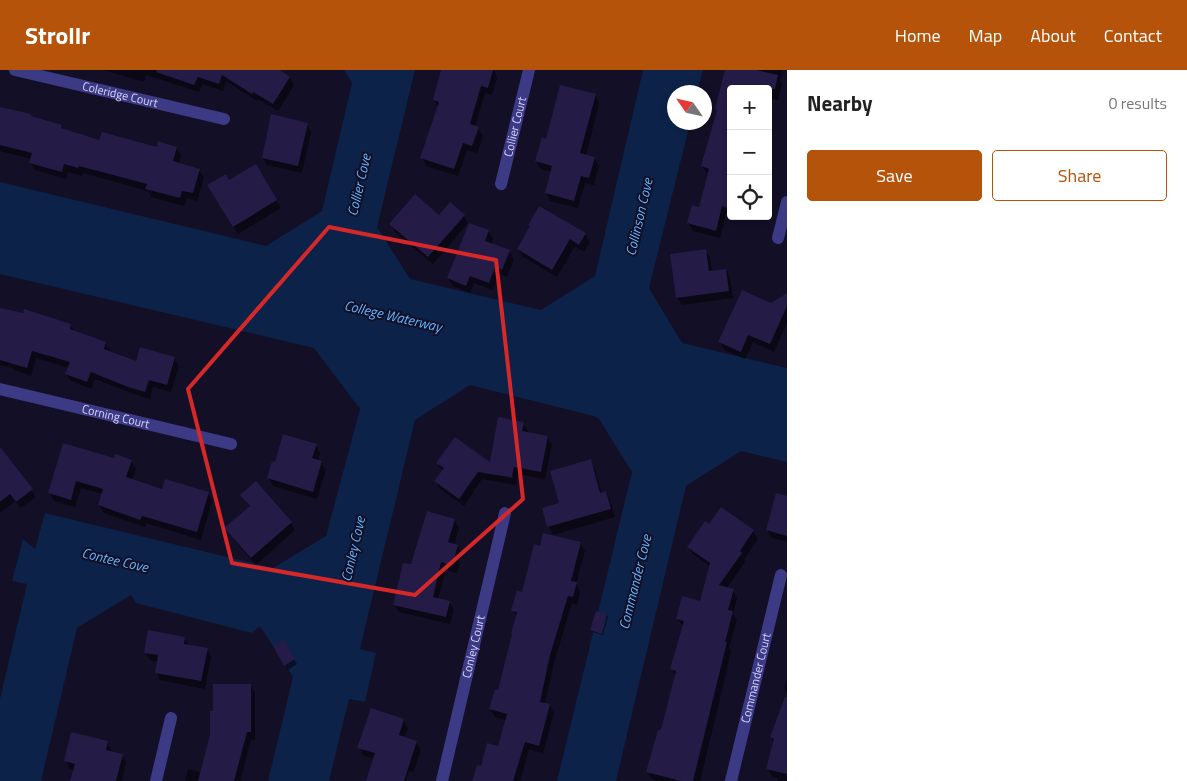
<!DOCTYPE html>
<html lang="en">
<head>
<meta charset="utf-8">
<style>
	:root { --surface:#fff; --page:#f6f6f6; --text:#222; --muted:#767676; --line:#e0e0e0; --accent:#b45309 }
	body { margin:0; font-family:"Titillium Web",sans-serif; background:var(--page); color:var(--text) }
	.controls { position:absolute; right:15px; top:15px; display:grid; overflow:hidden; border-radius:5px; box-shadow:0 2px 8px #0003 }
	.controls button { width:45px; height:45px; display:grid; place-items:center; padding:0; border:0; border-bottom:1px solid var(--line); background:var(--surface); color:var(--text); font:25px sans-serif }
	.compass { position:absolute; left:667px; top:15px; width:45px; height:45px; border-radius:50%; background:var(--surface); box-shadow:0 2px 8px #0003; rotate:304deg }
	.list { margin:0; padding:0; list-style:none }
	h2 { display:flex; justify-content:space-between; align-items:center; height:65px; margin:0; padding:0 20px; font-size:21px }
	h2 small { font-size:16px; font-weight:400; color:var(--muted) }
	.actions { display:flex; gap:10px; padding:15px 20px }
	.actions a { flex:1; padding:11px 0; border:1px solid var(--accent); border-radius:5px; text-align:center; font-size:18px; color:var(--accent) }
	.actions .main { background:var(--accent); color:#fff }
	.icon { flex:none; width:28px; height:28px; fill:none; stroke:currentColor; stroke-width:2; stroke-linecap:round; stroke-linejoin:round }
	.map { position:relative; flex:none; width:787px; height:711px; overflow:hidden }
	header { display:flex; align-items:center; gap:30px; box-sizing:border-box; height:70px; padding:0 25px; background:var(--accent); color:#fff }
	header strong { font-size:24px }
	nav { display:flex; gap:28px; margin-inline-start:auto; font-size:18px }
	main { display:flex }
	aside { flex:1; background:var(--surface) }
	.map>svg:first-child { display:block }
	.water { fill:#0c2248 }
	.shadow { fill:#0007 }
	.building { fill:#241b47 }
	.lines { fill:none; stroke-linecap:round; stroke-linejoin:round }
	.street { stroke:#3d3a85; stroke-width:12 }
	.marked { fill:none; stroke:#d62828; stroke-width:4; stroke-linejoin:round }
	.labels { text-anchor:middle; stroke-width:4; stroke-linejoin:round; paint-order:stroke }
	.street-label { font-size:12px; fill:#d9d4ff; stroke:#130f26 }
	.water-label { font-size:14px; font-style:italic; fill:#62b6ff; stroke:#130f26 }
</style>
</head>
<body>
<header>
<strong>Strollr</strong>
<nav><a>Home</a><a>Map</a><a>About</a><a>Contact</a></nav>
</header>
<main>
<div class="map">
<svg width="787" height="711" viewBox="0 0 787 711">
	<rect width="100%" height="100%" fill="#130f26"/>
	<path class="water" d="M 344,0 L 415,0 L 377,157 L 410,209 L 541,240 L 595,206 L 643,0 L 703,0 L 697,22 L 674,22 L 674,52 L 690,53 L 649,218 L 682,273 L 787,298 L 787,392 L 741,381 L 686,416 L 616,711 L 557,711 L 632,402 L 599,349 L 594,346 L 470,315 L 415,350 L 360,579 L 376,583 L 365,632 L 349,629 L 329,711 L 268,711 L 293,607 L 260,556 L 252,563 L 136,533 L 131,525 L 77,558 L 41,711 L 0,711 L 0,629 L 27,514 L 12,511 L 23,469 L 35,479 L 45,443 L 273,498 L 326,466 L 360,339 L 314,278 L 0,204 L 0,112 L 266,176 L 322,141 L 352,13 Z"/>
	<path class="shadow" d="M 103,0 L 278,0 L 290,7 L 294,15 L 278,41 L 258,29 L 257,31 L 226,11 L 223,21 L 202,14 L 199,22 L 146,5 L 144,12 Z
		M 443,0 L 494,0 L 497,8 L 492,25 L 485,23 L 475,57 L 478,58 L 483,66 L 477,83 L 467,80 L 458,106 L 426,96 L 422,88 L 438,38 L 434,30 Z
		M 726,0 L 783,0 L 780,10 L 782,14 L 778,30 L 768,28 L 768,19 L 731,19 L 731,145 L 726,143 L 720,168 L 693,161 L 688,153 L 699,139 L 709,105 L 702,96 L 718,41 L 716,39 Z
		M 595,25 L 599,33 L 586,86 L 594,88 L 599,96 L 594,115 L 585,113 L 578,138 L 550,131 L 546,123 L 552,102 L 541,99 L 536,91 L 547,70 Z
		M 0,38 L 61,56 L 64,60 L 100,71 L 158,78 L 176,78 L 181,85 L 179,94 L 199,100 L 204,108 L 197,131 L 187,128 L 184,136 L 151,127 L 148,121 L 83,103 L 82,106 L 68,102 L 66,109 L 35,100 L 31,93 L 32,89 L 0,81 Z
		M 307,54 L 311,62 L 302,103 L 267,95 L 263,88 Z
		M 255,96 L 281,138 L 238,164 L 209,116 L 229,112 Z
		M 464,146 L 468,153 L 433,194 L 395,162 L 391,154 L 439,147 Z
		M 737,146 L 752,146 L 751,150 Z
		M 529,155 L 585,164 L 590,172 L 584,182 L 575,176 L 557,207 L 523,187 L 518,179 L 531,158 Z
		M 488,161 L 493,169 L 491,174 L 509,181 L 514,189 L 507,207 L 499,204 L 493,220 L 474,213 L 470,223 L 453,216 L 448,208 Z
		M 705,181 L 710,188 L 712,202 L 726,200 L 730,208 L 733,228 L 682,235 L 677,228 Z
		M 787,225 L 787,253 L 774,282 L 753,272 L 745,289 L 724,280 L 720,272 L 771,234 Z
		M 0,239 L 70,255 L 75,262 L 105,273 L 110,281 L 137,292 L 174,288 L 179,296 L 171,322 L 153,317 L 150,329 L 134,324 L 95,309 L 91,319 L 71,311 L 66,304 L 69,298 L 36,288 L 31,306 L 14,300 L 12,298 L 0,295 Z
		M 523,353 L 528,361 L 527,363 L 547,367 L 552,375 L 545,409 L 518,404 L 516,415 L 482,409 L 464,436 L 440,419 L 436,411 L 443,401 L 437,393 L 491,394 Z
		M 316,375 L 320,383 L 318,391 L 321,392 L 326,400 L 317,429 L 273,416 L 269,408 L 276,393 Z
		M 0,379 L 36,427 L 21,438 L 15,431 L 0,443 Z
		M 115,389 L 131,391 L 136,399 L 132,410 L 163,421 L 208,423 L 212,431 L 201,470 L 146,453 L 145,457 L 104,443 L 99,435 L 103,424 L 81,418 L 75,437 L 54,431 L 50,423 Z
		M 590,391 L 595,399 L 602,424 L 606,422 L 610,430 L 615,447 L 553,465 L 549,457 L 544,439 L 561,434 Z
		M 242,425 L 291,453 L 295,460 L 256,495 L 230,466 L 226,459 L 250,437 Z
		M 787,427 L 787,472 L 772,468 L 767,460 Z
		M 454,450 L 459,458 L 454,475 L 458,476 L 462,484 L 457,503 L 446,500 L 438,530 L 449,532 L 454,540 L 450,554 L 399,542 L 394,535 L 411,496 Z
		M 709,456 L 753,461 L 758,469 L 744,489 L 745,492 L 727,518 L 733,520 L 737,528 L 733,544 L 737,550 L 729,578 L 731,581 L 726,604 L 700,711 L 658,711 L 652,709 L 648,702 L 662,662 L 676,606 L 672,599 L 684,557 L 677,549 L 700,533 L 710,496 L 693,484 L 688,477 Z
		M 580,473 L 585,481 L 576,514 L 580,521 L 577,535 L 572,533 L 554,593 L 545,634 L 550,635 L 554,643 L 543,683 L 529,679 L 520,711 L 473,711 L 481,698 L 499,677 L 506,650 L 495,647 L 490,639 L 499,622 L 513,565 L 512,564 L 517,547 L 513,540 L 523,523 L 541,477 Z
		M 607,545 L 608,547 L 603,565 L 593,562 L 592,560 Z
		M 184,568 L 189,576 L 207,579 L 211,587 L 205,619 L 160,610 L 156,602 L 158,592 L 150,590 L 146,583 Z
		M 283,571 L 297,594 L 288,600 L 274,576 Z
		M 787,608 L 787,624 L 784,618 Z
		M 250,615 L 255,623 L 255,670 L 251,670 L 240,711 L 185,711 L 188,699 L 202,703 L 212,665 L 214,642 Z
		M 787,625 L 787,711 L 777,711 L 778,708 L 772,707 L 768,699 L 774,672 L 771,667 Z
		M 403,650 L 408,658 L 404,668 L 416,672 L 421,680 L 413,702 L 409,701 L 406,711 L 367,711 L 374,689 L 363,685 L 359,677 Z
		M 107,672 L 111,680 L 111,683 L 122,685 L 126,693 L 122,711 L 71,711 L 74,700 L 70,699 L 66,691 Z"/>
	<path class="building" d="M 157,0 L 280,0 L 290,7 L 273,34 L 253,22 L 252,24 L 222,5 L 219,14 L 198,7 L 194,15 L 156,2 Z
		M 441,0 L 493,0 L 488,18 L 481,16 L 470,54 L 479,57 L 472,76 L 463,73 L 454,99 L 420,88 L 439,32 L 433,30 Z
		M 725,0 L 757,0 L 778,5 L 775,19 L 731,19 L 731,139 L 722,136 L 716,161 L 687,153 L 692,135 L 699,137 L 709,99 L 701,96 L 717,40 L 715,39 Z
		M 560,15 L 596,24 L 580,83 L 595,87 L 589,108 L 581,106 L 574,131 L 545,123 L 552,96 L 535,91 L 542,67 L 546,69 Z
		M 0,37 L 31,44 L 31,46 L 62,55 L 61,58 L 99,70 L 102,62 L 157,77 L 158,71 L 177,77 L 173,91 L 200,99 L 193,123 L 182,121 L 180,128 L 145,119 L 147,114 L 79,96 L 78,98 L 64,94 L 62,102 L 29,93 L 32,83 L 0,75 Z
		M 271,44 L 308,53 L 298,96 L 262,88 Z
		M 256,94 L 277,130 L 233,157 L 207,115 L 226,104 L 229,110 Z
		M 415,124 L 439,145 L 450,132 L 465,145 L 428,187 L 389,154 Z
		M 539,136 L 586,163 L 579,175 L 570,169 L 552,200 L 517,179 L 530,156 L 528,155 Z
		M 469,153 L 489,160 L 485,171 L 510,180 L 502,200 L 495,197 L 489,213 L 470,206 L 466,216 L 447,208 Z
		M 706,179 L 709,201 L 726,199 L 729,221 L 676,228 L 670,184 Z
		M 742,220 L 771,233 L 787,223 L 787,236 L 770,274 L 748,265 L 741,282 L 718,272 Z
		M 0,238 L 23,243 L 24,239 L 71,254 L 70,259 L 106,272 L 104,279 L 136,291 L 140,277 L 175,287 L 167,315 L 149,310 L 145,322 L 128,317 L 91,302 L 87,312 L 65,304 L 70,292 L 32,281 L 27,298 L 0,290 Z
		M 498,347 L 524,352 L 522,361 L 548,366 L 541,402 L 514,397 L 512,407 L 514,408 L 478,402 L 459,429 L 434,411 L 444,398 L 436,393 L 455,367 L 490,392 Z
		M 283,364 L 317,374 L 312,388 L 322,391 L 313,422 L 267,408 L 272,391 L 275,392 Z
		M 63,373 L 114,388 L 115,384 L 132,390 L 126,407 L 162,419 L 165,409 L 209,422 L 197,462 L 142,446 L 140,450 L 98,435 L 103,419 L 76,411 L 71,430 L 48,423 Z
		M 0,377 L 33,419 L 16,432 L 10,424 L 0,432 Z
		M 591,389 L 600,423 L 606,421 L 611,439 L 547,457 L 542,438 L 559,433 L 550,401 Z
		M 256,411 L 292,452 L 251,488 L 224,458 L 250,436 L 240,425 Z
		M 776,423 L 787,426 L 787,466 L 766,460 Z
		M 721,437 L 754,460 L 740,481 L 742,483 L 719,515 L 734,519 L 728,540 L 733,541 L 725,572 L 727,572 L 693,711 L 681,711 L 646,702 L 658,660 L 661,660 L 676,601 L 670,599 L 684,551 L 676,549 L 682,526 L 700,531 L 710,493 L 687,477 L 705,451 L 709,454 Z
		M 427,441 L 455,449 L 448,472 L 458,475 L 452,496 L 441,492 L 433,527 L 450,531 L 446,547 L 393,535 L 403,493 L 411,494 Z
		M 543,463 L 581,472 L 571,511 L 577,512 L 573,527 L 568,526 L 550,585 L 540,632 L 550,634 L 539,676 L 525,672 L 513,711 L 472,711 L 477,695 L 481,696 L 487,673 L 498,676 L 507,644 L 489,639 L 495,619 L 498,620 L 512,564 L 511,564 L 517,542 L 511,541 L 517,520 L 522,522 L 534,474 L 540,476 Z
		M 596,541 L 607,544 L 602,564 L 590,560 Z
		M 148,560 L 185,567 L 184,574 L 208,578 L 201,611 L 155,603 L 158,585 L 144,583 Z
		M 284,569 L 295,589 L 284,596 L 273,576 Z
		M 213,614 L 251,614 L 251,662 L 247,662 L 234,711 L 198,711 L 210,665 L 210,641 L 213,641 Z
		M 785,627 L 787,627 L 787,704 L 766,699 L 774,669 L 770,667 Z
		M 371,638 L 404,649 L 399,665 L 417,671 L 404,711 L 366,711 L 375,683 L 357,678 Z
		M 71,662 L 108,671 L 106,680 L 123,684 L 116,711 L 70,711 L 75,694 L 64,691 Z"/>
	<g class="lines">
		<g class="street">
			<path id="s1" d="M 15,0 L 224,49"/>
			<path id="s2" d="M 501,114 L 529,0"/>
			<path d="M 778,168 L 787,132"/>
			<path id="s3" d="M 0,319 L 231,374"/>
			<path d="M 156,711 L 171,648"/>
			<path id="s4" d="M 442,711 L 505,443"/>
			<path id="s5" d="M 731,711 L 781,505"/>
		</g>
	</g>
	<path class="marked" d="M 329,157 L 496,190 L 523,429 L 415,525 L 232,493 L 188,319 Z"/>
	<g class="labels">
		<g class="street-label">
			<text dy="4" stroke="none"><textPath href="#s1" startOffset="108">Coleridge Court</textPath></text>
			<text dy="4" stroke="none"><textPath href="#s2" startOffset="59">Collier Court</textPath></text>
			<text dy="4" stroke="none"><textPath href="#s3" startOffset="119">Corning Court</textPath></text>
			<text dy="4" stroke="none"><textPath href="#s4" startOffset="138">Conley Court</textPath></text>
			<text dy="4" stroke="none"><textPath href="#s5" startOffset="106">Commander Court</textPath></text>
		</g>
		<g class="water-label">
			<text transform="translate(359 115) rotate(-77)" y="5">Collier Cove</text>
			<text transform="translate(639 147) rotate(-77)" y="5">Collinson Cove</text>
			<text transform="translate(393 246) rotate(13)" y="5">College Waterway</text>
			<text transform="translate(353 479) rotate(-77)" y="5">Conley Cove</text>
			<text transform="translate(115 490) rotate(13)" y="5">Contee Cove</text>
			<text transform="translate(635 512) rotate(-76)" y="5">Commander Cove</text>
		</g>
	</g>
</svg>
<div class="controls">
<button>+</button>
<button>−</button>
<button><svg class="icon" aria-label="locate" viewBox="0 0 24 24"><circle cx="12" cy="12" r="6"/><path d="M12 2v4M12 18v4M2 12h4M18 12h4"/></svg></button>
</div>
<svg class="compass" viewBox="-18 -18 36 36"><path d="M0-13l5 13h-10z" fill="#e53935"/><path d="M0 13l5-13h-10z" fill="#767676"/></svg>
</div>
<aside>
<h2>Nearby<small>0 results</small></h2>
<ul class="list">
</ul>
<div class="actions"><a class="main">Save</a><a>Share</a></div>
</aside>
</main>
</body>
</html>
